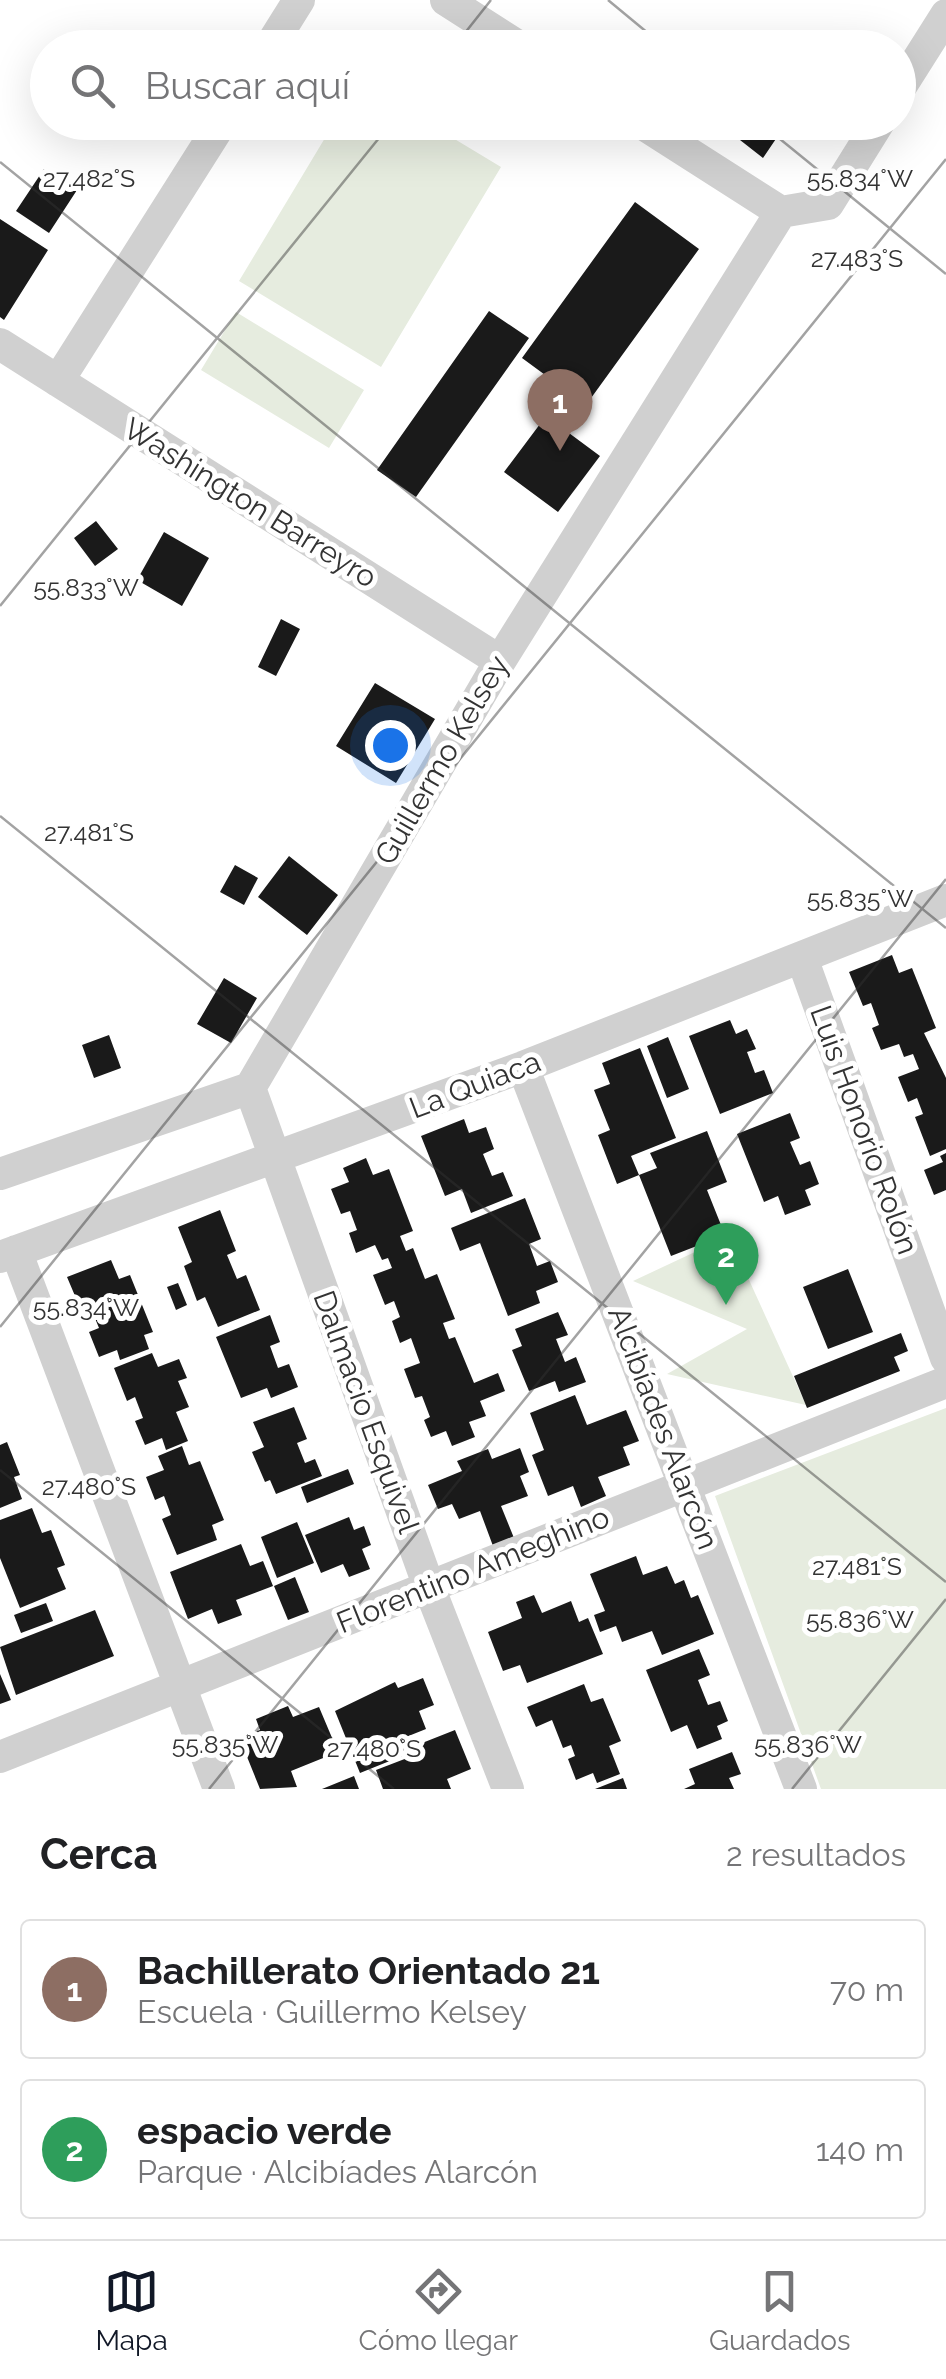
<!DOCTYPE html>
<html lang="es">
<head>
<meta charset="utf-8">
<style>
	:root { --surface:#fff; --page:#f2f2f2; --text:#202124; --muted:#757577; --line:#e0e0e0; --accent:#111827 }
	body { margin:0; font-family:Raleway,sans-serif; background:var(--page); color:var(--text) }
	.you { position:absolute; left:390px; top:745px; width:35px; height:35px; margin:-25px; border:8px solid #fff; border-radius:50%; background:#1a73e8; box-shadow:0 0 0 15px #1a73e833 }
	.badge { display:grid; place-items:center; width:65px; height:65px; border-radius:50%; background:var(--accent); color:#fff; font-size:32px; font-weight:700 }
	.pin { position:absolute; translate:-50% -82px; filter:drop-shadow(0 2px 5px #0008) }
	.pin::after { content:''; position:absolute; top:52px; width:35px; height:30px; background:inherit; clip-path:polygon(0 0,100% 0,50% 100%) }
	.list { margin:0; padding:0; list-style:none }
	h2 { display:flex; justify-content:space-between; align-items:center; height:130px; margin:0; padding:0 40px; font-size:42px }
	h2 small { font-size:32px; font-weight:400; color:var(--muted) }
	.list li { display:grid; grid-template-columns:65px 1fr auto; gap:30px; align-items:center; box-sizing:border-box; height:140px; margin:0 20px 20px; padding:0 20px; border:2px solid var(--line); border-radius:10px }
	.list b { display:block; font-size:38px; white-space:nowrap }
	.list p { margin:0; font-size:32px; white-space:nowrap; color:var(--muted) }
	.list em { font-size:32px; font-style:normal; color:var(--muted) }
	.icon { flex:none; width:55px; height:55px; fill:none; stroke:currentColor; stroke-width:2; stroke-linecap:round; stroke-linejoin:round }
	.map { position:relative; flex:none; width:946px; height:1789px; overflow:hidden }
	.search { position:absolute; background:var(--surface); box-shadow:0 10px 40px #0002; left:30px; right:30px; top:30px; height:110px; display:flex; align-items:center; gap:25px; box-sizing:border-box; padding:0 35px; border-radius:55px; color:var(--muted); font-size:38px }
	.sheet { height:450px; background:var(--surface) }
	nav { display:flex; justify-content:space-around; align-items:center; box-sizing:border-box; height:140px; border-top:2px solid var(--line); background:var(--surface); font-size:28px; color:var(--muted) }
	nav a { display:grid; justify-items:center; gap:5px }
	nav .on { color:var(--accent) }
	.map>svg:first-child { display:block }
	.green { fill:#e6ecdf }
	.building { fill:#1a1a1a }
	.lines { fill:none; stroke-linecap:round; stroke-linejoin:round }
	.street { stroke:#d0d0d0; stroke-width:32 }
	.ticks { fill:none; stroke:#333; stroke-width:2.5; stroke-opacity:0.45 }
	.labels { text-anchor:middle; stroke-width:10; stroke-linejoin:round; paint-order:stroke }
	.street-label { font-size:30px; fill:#333; stroke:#fff }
	.ticks-label { font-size:25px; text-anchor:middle; fill:#333; stroke:#fff; stroke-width:10; stroke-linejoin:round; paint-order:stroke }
</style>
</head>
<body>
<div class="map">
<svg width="946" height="1789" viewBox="0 0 946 1789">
	<rect width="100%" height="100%" fill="#fff"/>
	<path class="green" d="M 334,123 L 428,123 L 501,167 L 381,367 L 239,281 Z
		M 236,312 L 364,390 L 329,448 L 201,370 Z
		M 729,1236 L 806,1405 L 667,1374 L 747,1329 L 633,1281 Z
		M 946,1408 L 946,1789 L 821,1789 L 715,1496 Z"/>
	<path class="building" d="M 717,122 L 783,122 L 786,124 L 763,158 Z
		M 44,169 L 77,190 L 49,233 L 16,211 Z
		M 635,202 L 699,249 L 586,405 L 522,358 Z
		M 0,219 L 48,250 L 4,320 L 0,317 Z
		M 489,311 L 529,338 L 416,497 L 377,470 Z
		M 546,416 L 600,456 L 558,512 L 504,472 Z
		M 96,521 L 118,549 L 95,566 L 74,538 Z
		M 164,532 L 209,558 L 182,606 L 137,580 Z
		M 281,619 L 300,629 L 276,676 L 258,667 Z
		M 375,683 L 435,719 L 396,783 L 336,746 Z
		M 289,856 L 338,895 L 307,935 L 258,897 Z
		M 235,865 L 258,878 L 244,905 L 220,892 Z
		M 892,955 L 899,973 L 912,968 L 936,1028 L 924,1033 L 946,1078 L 946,1149 L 930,1156 L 915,1117 L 923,1114 L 917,1098 L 908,1102 L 898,1077 L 919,1069 L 913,1054 L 904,1057 L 899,1044 L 881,1050 L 872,1028 L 879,1025 L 871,1003 L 863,1006 L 849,972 Z
		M 224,978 L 257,998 L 231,1043 L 197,1024 Z
		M 730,1020 L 736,1034 L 747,1029 L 756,1049 L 747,1052 L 755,1073 L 764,1070 L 773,1093 L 720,1114 L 689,1036 Z
		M 109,1035 L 121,1068 L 94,1078 L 82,1045 Z
		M 668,1037 L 689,1089 L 667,1098 L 647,1046 Z
		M 640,1048 L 676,1138 L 631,1156 L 639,1175 L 657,1168 L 650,1153 L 707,1131 L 727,1182 L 707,1190 L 725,1235 L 671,1256 L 639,1175 L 617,1184 L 598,1135 L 610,1130 L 594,1090 L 610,1084 L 602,1063 Z
		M 790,1113 L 800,1138 L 790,1142 L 800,1165 L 810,1161 L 819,1184 L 805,1190 L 811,1205 L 785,1215 L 778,1196 L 764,1202 L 737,1134 Z
		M 464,1119 L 469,1133 L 486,1127 L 494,1149 L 483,1154 L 492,1176 L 503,1172 L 513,1196 L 471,1213 L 462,1189 L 445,1196 L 421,1136 Z
		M 946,1153 L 946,1190 L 934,1195 L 924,1170 L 943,1162 L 940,1156 Z
		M 366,1158 L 373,1175 L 389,1169 L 413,1231 L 400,1236 L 406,1251 L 413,1248 L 425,1279 L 437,1274 L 455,1319 L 443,1323 L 449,1339 L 455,1337 L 474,1383 L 498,1373 L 505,1391 L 480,1401 L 486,1416 L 469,1422 L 475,1437 L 452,1446 L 446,1431 L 431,1437 L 424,1420 L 430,1417 L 422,1396 L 415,1398 L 404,1369 L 420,1363 L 411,1338 L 400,1343 L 392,1321 L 400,1317 L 394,1301 L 385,1305 L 373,1275 L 392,1268 L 388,1258 L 382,1260 L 375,1245 L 356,1253 L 349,1233 L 357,1230 L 350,1211 L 341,1214 L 331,1189 L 349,1182 L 343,1168 Z
		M 525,1198 L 541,1239 L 529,1244 L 537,1266 L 550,1261 L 558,1282 L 536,1291 L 540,1303 L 508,1316 L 480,1243 L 460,1251 L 451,1228 Z
		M 220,1210 L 236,1251 L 227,1255 L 237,1279 L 246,1275 L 260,1310 L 218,1327 L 205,1297 L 197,1301 L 184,1266 L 192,1262 L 178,1227 Z
		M 111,1260 L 119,1279 L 130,1275 L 153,1332 L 144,1335 L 149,1349 L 120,1360 L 117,1350 L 99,1357 L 89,1332 L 99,1328 L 90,1306 L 81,1310 L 67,1277 Z
		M 848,1269 L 873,1332 L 828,1349 L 803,1287 Z
		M 178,1283 L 187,1305 L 176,1310 L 167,1287 Z
		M 558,1312 L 568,1335 L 556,1339 L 565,1362 L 576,1357 L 586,1382 L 559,1392 L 555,1381 L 529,1391 L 512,1350 L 522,1346 L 515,1329 Z
		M 270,1315 L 280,1342 L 270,1346 L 278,1368 L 289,1364 L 298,1387 L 271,1398 L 267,1388 L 241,1398 L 216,1337 Z
		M 901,1333 L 908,1351 L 894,1357 L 900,1371 L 807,1408 L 794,1376 Z
		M 152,1353 L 158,1367 L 179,1359 L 187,1378 L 178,1381 L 189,1407 L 176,1412 L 188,1441 L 166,1450 L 162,1438 L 145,1445 L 135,1421 L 143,1418 L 135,1397 L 127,1401 L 114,1368 Z
		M 575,1395 L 587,1425 L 626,1410 L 639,1441 L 623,1447 L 630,1465 L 598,1477 L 606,1496 L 581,1507 L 573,1486 L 548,1496 L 532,1455 L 544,1450 L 530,1413 Z
		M 294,1407 L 307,1439 L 297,1443 L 305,1463 L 315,1459 L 322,1476 L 276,1494 L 270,1480 L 265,1482 L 252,1452 L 264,1447 L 253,1422 Z
		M 7,1442 L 20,1475 L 14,1477 L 22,1499 L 0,1508 L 0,1445 Z
		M 182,1446 L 189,1465 L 200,1461 L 224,1520 L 212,1525 L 217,1540 L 177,1555 L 162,1519 L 171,1515 L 164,1496 L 155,1500 L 146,1477 L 164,1470 L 158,1456 Z
		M 520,1448 L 529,1472 L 520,1476 L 528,1496 L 501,1506 L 514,1538 L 493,1546 L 480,1511 L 459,1519 L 452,1504 L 438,1509 L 428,1485 L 462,1471 L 457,1461 L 488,1449 L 492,1459 Z
		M 348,1469 L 354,1484 L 307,1503 L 301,1487 Z
		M 32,1508 L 42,1533 L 51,1530 L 65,1565 L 57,1568 L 66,1589 L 20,1608 L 0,1558 L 0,1520 Z
		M 349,1517 L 354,1530 L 364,1526 L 371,1545 L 362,1549 L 370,1569 L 349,1577 L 343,1564 L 321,1573 L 305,1535 Z
		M 297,1522 L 314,1563 L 277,1578 L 261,1537 Z
		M 241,1544 L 250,1566 L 263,1561 L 273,1586 L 236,1600 L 242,1615 L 218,1624 L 212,1609 L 188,1619 L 170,1572 Z
		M 636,1556 L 643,1575 L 667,1566 L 675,1584 L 684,1580 L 691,1598 L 698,1595 L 714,1634 L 662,1655 L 652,1631 L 622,1642 L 616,1626 L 600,1632 L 594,1615 L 605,1611 L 590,1574 Z
		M 295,1577 L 309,1612 L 288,1620 L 274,1586 Z
		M 534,1595 L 542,1613 L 571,1601 L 579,1622 L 588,1618 L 603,1654 L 527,1683 L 520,1665 L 503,1671 L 488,1632 L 522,1618 L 516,1602 Z
		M 46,1603 L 53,1621 L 21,1633 L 14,1615 Z
		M 95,1610 L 114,1656 L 16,1695 L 0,1647 Z
		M 699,1649 L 710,1675 L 698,1680 L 708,1705 L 720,1701 L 728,1721 L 717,1726 L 722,1739 L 697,1749 L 687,1725 L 671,1732 L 646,1670 Z
		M 0,1674 L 11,1700 L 0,1704 Z
		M 423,1678 L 434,1705 L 419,1711 L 426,1729 L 401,1739 L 407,1754 L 360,1773 L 335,1711 L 395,1682 L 398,1688 Z
		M 584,1684 L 591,1702 L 603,1698 L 621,1741 L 609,1746 L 620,1774 L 597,1783 L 593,1773 L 576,1780 L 568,1759 L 575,1756 L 571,1745 L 563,1748 L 552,1720 L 536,1727 L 527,1707 Z
		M 288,1706 L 293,1717 L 319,1707 L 338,1752 L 291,1771 L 297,1787 L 260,1789 L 239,1737 L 260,1730 L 256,1719 Z
		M 455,1730 L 471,1769 L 447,1779 L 451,1789 L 383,1789 L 376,1770 L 415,1755 L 412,1747 Z
		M 732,1752 L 741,1774 L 729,1778 L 734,1789 L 684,1789 L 695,1784 L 689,1769 Z
		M 354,1776 L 359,1789 L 322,1789 Z
		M 623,1778 L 627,1789 L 595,1789 Z"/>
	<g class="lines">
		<path class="street" d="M 446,0 L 521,48
			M 269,48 L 299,0
			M 898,91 L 946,15
			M 640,122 L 781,212
			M 781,212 L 828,204 L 879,122
			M 0,344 L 500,661
			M 58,381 L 222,122
			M 802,958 L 946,1358
			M 523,1067 L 801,1789
			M 250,1088 L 429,1587 L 508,1789
			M 0,1174 L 250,1088 L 500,661 L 781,212
			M 16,1251 L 219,1789
			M 0,1257 L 523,1067 L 946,900
			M 0,1757 L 946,1382"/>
	</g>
	<path class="ticks" d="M 608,0 L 666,48M 453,48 L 491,0M 759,122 L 946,274M 0,162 L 946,928M 0,606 L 392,122M 0,816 L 946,1582M 0,1327 L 946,159M 0,1470 L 394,1789M 209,1789 L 946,879M 792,1789 L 946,1599"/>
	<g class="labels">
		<g class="street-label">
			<text transform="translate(250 503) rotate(32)" y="10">Washington Barreyro</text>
			<text transform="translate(442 760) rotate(-60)" y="10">Guillermo Kelsey</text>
			<text transform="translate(475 1085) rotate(-21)" y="10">La Quiaca</text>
			<text transform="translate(864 1130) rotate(70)" y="10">Luis Honorio Rolón</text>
			<text transform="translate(366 1412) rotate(70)" y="10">Dalmacio Esquivel</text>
			<text transform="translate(663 1428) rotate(69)" y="10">Alcibíades Alarcón</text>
			<text transform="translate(473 1570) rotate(-22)" y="10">Florentino Ameghino</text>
		</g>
	</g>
	<g class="ticks-label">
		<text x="89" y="187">27.482°S</text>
		<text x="860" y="187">55.834°W</text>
		<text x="857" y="267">27.483°S</text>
		<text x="86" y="596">55.833°W</text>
		<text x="89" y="841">27.481°S</text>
		<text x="860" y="907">55.835°W</text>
		<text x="86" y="1316">55.834°W</text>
		<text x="89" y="1495">27.480°S</text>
		<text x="857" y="1575">27.481°S</text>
		<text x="860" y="1628">55.836°W</text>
		<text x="225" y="1753">55.835°W</text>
		<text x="808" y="1753">55.836°W</text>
		<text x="374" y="1757">27.480°S</text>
	</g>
</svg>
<div class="you"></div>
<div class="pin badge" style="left:560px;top:451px;background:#8d6e63">1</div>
<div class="pin badge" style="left:726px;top:1305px;background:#2e9e5b">2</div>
<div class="search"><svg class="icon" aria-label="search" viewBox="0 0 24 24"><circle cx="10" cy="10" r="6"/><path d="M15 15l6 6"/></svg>Buscar aquí</div>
</div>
<section class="sheet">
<h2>Cerca<small>2 resultados</small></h2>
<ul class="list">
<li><span class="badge" style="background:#8d6e63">1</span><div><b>Bachillerato Orientado 21</b><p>Escuela · Guillermo Kelsey</p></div><em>70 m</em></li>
<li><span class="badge" style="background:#2e9e5b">2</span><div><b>espacio verde</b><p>Parque · Alcibíades Alarcón</p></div><em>140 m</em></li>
</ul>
</section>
<nav>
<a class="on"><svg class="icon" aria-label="map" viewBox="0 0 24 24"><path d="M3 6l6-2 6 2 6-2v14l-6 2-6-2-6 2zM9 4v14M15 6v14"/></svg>Mapa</a>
<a><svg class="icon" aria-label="directions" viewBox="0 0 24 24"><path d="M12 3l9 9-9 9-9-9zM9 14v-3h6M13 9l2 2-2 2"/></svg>Cómo llegar</a>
<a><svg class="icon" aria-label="saved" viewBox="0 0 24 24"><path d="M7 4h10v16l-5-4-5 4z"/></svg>Guardados</a>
</nav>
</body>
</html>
